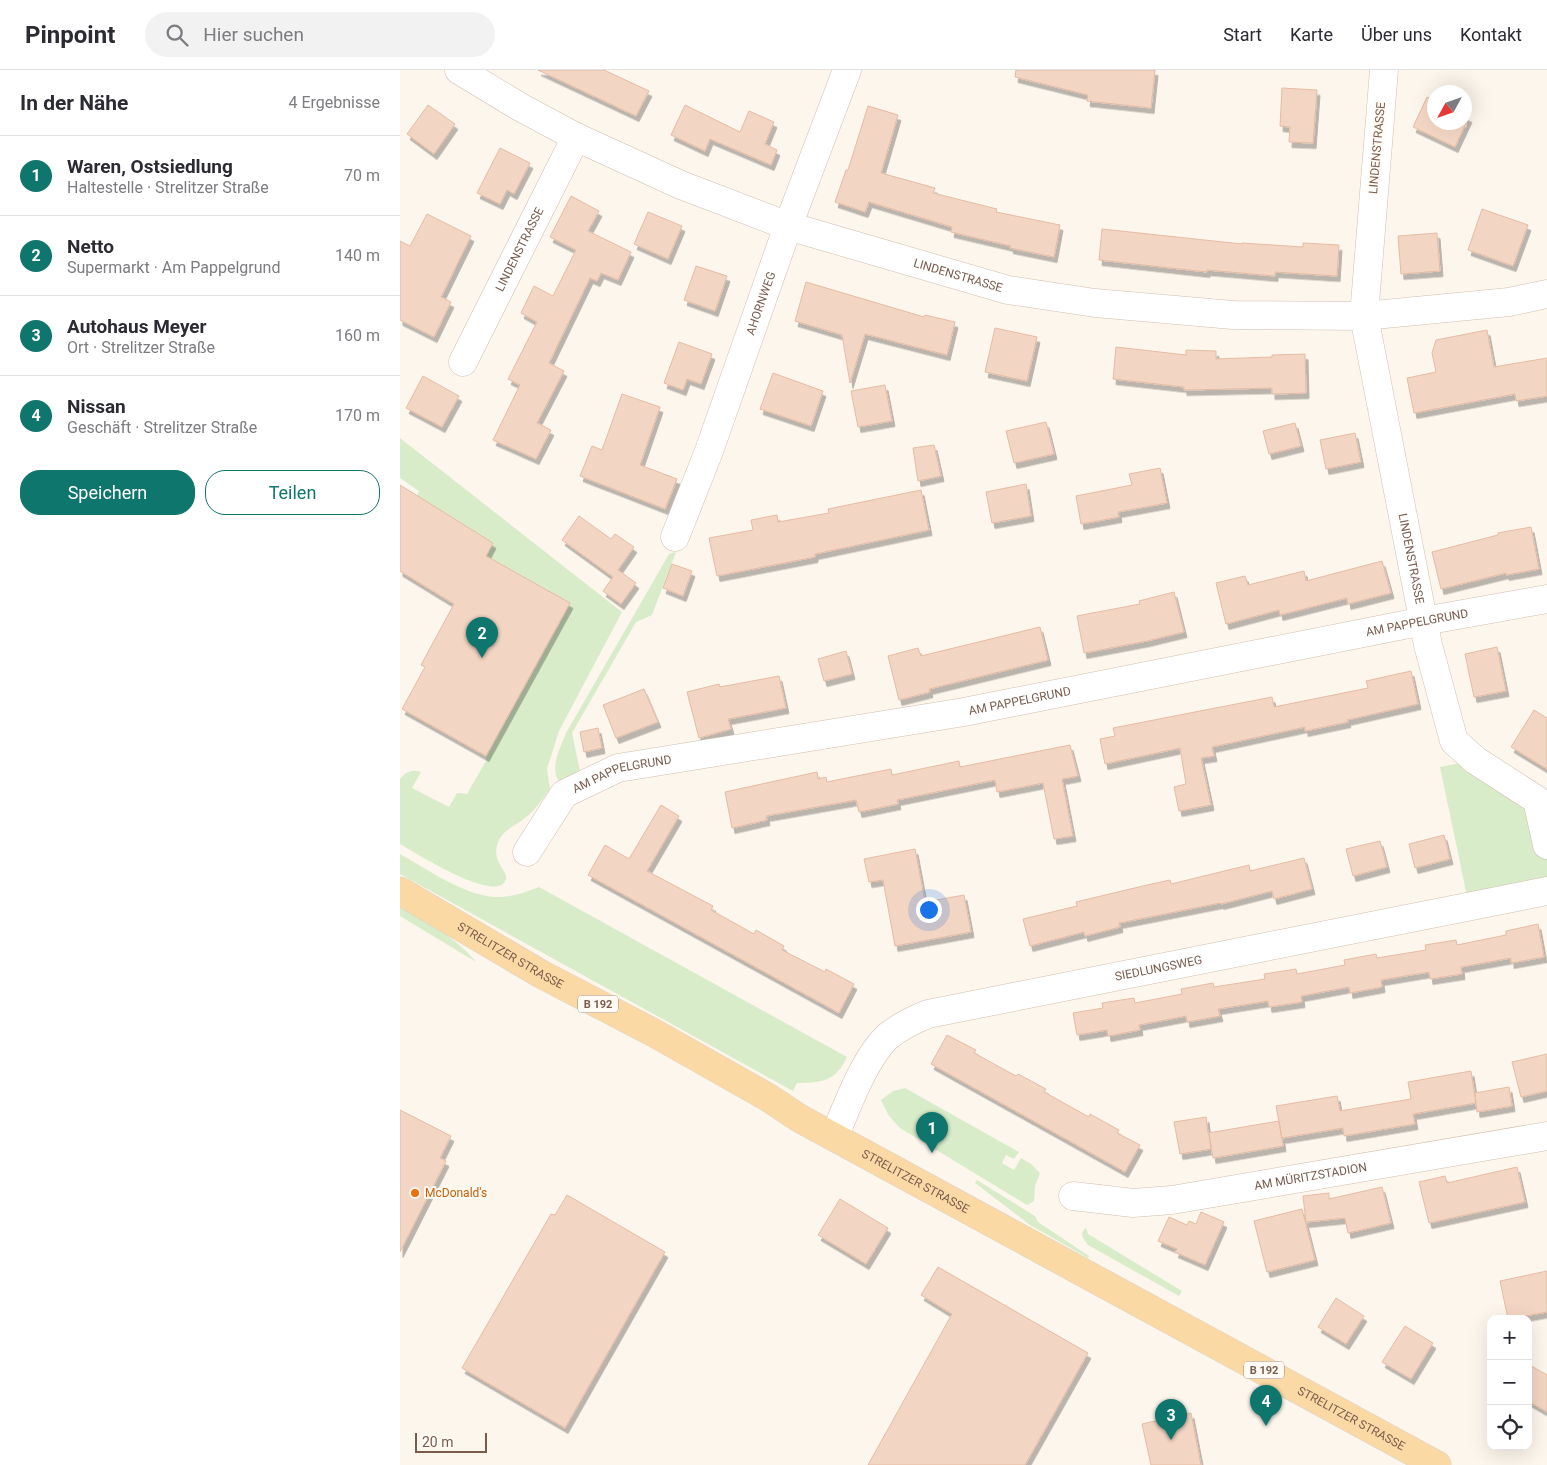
<!DOCTYPE html>
<html lang="de">
<head>
<meta charset="utf-8">
<style>
	:root { --surface:#fff; --page:#f2f2f3; --text:#2b2b33; --muted:#7c7c81; --line:#e1e1e2; --accent:#0f766e }
	body { margin:0; font-family:Roboto,sans-serif; background:var(--page); color:var(--text) }
	.controls { position:absolute; right:15px; bottom:15px; display:grid; overflow:hidden; border-radius:10px; box-shadow:0 5px 20px #0002 }
	.controls button { width:45px; height:45px; display:grid; place-items:center; padding:0; border:0; border-bottom:1px solid var(--line); background:var(--surface); color:var(--text); font:25px sans-serif }
	.compass { position:absolute; left:1027px; top:15px; width:45px; height:45px; border-radius:50%; background:var(--surface); box-shadow:0 5px 20px #0002; rotate:230deg }
	.scale { position:absolute; left:15px; bottom:12px; width:72px; box-sizing:border-box; padding-left:5px; border:2px solid #7a5c4d; border-top:0; font-size:14px; line-height:18px; white-space:nowrap; color:#7a5c4d; -webkit-text-stroke:4px #fffaf3; paint-order:stroke }
	.you { position:absolute; left:528px; top:839px; width:18px; height:18px; margin:-12px; border:4px solid #fff; border-radius:50%; background:#1a73e8; box-shadow:0 0 0 8px #1a73e833 }
	.badge { display:grid; place-items:center; width:32px; height:32px; border-radius:50%; background:var(--accent); color:#fff; font-size:16px; font-weight:700 }
	.pin { position:absolute; translate:-50% -41px; filter:drop-shadow(0 1px 2px #0008) }
	.pin::after { content:''; position:absolute; top:26px; width:18px; height:15px; background:inherit; clip-path:polygon(0 0,100% 0,50% 100%) }
	.list { margin:0; padding:0; list-style:none }
	h2 { display:flex; justify-content:space-between; align-items:center; height:65px; margin:0; padding:0 20px; font-size:21px }
	h2 small { font-size:16px; font-weight:400; color:var(--muted) }
	.list li { display:grid; grid-template-columns:32px 1fr auto; gap:15px; align-items:center; box-sizing:border-box; height:80px; padding:0 20px; border-top:1px solid var(--line) }
	.list b { display:block; font-size:19px; white-space:nowrap }
	.list p { margin:0; font-size:16px; white-space:nowrap; color:var(--muted) }
	.list em { font-size:16px; font-style:normal; color:var(--muted) }
	.actions { display:flex; gap:10px; padding:15px 20px }
	.actions a { flex:1; padding:11px 0; border:1px solid var(--accent); border-radius:20px; text-align:center; font-size:18px; color:var(--accent) }
	.actions .main { background:var(--accent); color:#fff }
	.icon { flex:none; width:28px; height:28px; fill:none; stroke:currentColor; stroke-width:2; stroke-linecap:round; stroke-linejoin:round }
	.map { position:relative; flex:none; width:1147px; height:1395px; overflow:hidden }
	header { display:flex; align-items:center; gap:30px; box-sizing:border-box; height:70px; padding:0 25px; background:var(--surface); border-bottom:1px solid var(--line) }
	header strong { font-size:24px }
	nav { display:flex; gap:28px; margin-inline-start:auto; font-size:18px }
	.search { width:350px; height:45px; background:var(--page); display:flex; align-items:center; gap:12px; box-sizing:border-box; padding:0 18px; border-radius:28px; color:var(--muted); font-size:19px }
	main { display:flex }
	aside { flex:1; background:var(--surface) }
	.map>svg:first-child { display:block }
	.green { fill:#d8ecc9 }
	.building { fill:#f3d5c3; stroke:#e6bba3; filter:url(#shadow) }
	.lines { fill:none; stroke-linecap:round; stroke-linejoin:round }
	.minor-casing { stroke:#d1beb0; stroke-width:29 }
	.major-casing { stroke:#dad1cd; stroke-width:29 }
	.minor { stroke:#fff; stroke-width:28 }
	.major { stroke:#fbd9a5; stroke-width:28 }
	.food-dot { fill:#e8710a; stroke:#fffaf3; stroke-width:2 }
	.labels { text-anchor:middle; stroke-width:4; stroke-linejoin:round; paint-order:stroke }
	.shield { fill:#fffaf3; stroke:#a28b7f; stroke-width:1 }
	.shield-label { font-size:11px; font-weight:bold; fill:#7a5c4d }
	.street-label { font-size:12px; fill:#7a5c4d; stroke:#fffaf3 }
	.food-label { font-size:12px; fill:#c56008; stroke:#fffaf3; text-anchor:start }
</style>
</head>
<body>
<header>
<strong>Pinpoint</strong>
<div class="search"><svg class="icon" aria-label="search" viewBox="0 0 24 24"><circle cx="10" cy="10" r="6"/><path d="M15 15l6 6"/></svg>Hier suchen</div>
<nav><a>Start</a><a>Karte</a><a>Über uns</a><a>Kontakt</a></nav>
</header>
<main>
<aside>
<h2>In der Nähe<small>4 Ergebnisse</small></h2>
<ul class="list">
<li><span class="badge">1</span><div><b>Waren, Ostsiedlung</b><p>Haltestelle · Strelitzer Straße</p></div><em>70 m</em></li>
<li><span class="badge">2</span><div><b>Netto</b><p>Supermarkt · Am Pappelgrund</p></div><em>140 m</em></li>
<li><span class="badge">3</span><div><b>Autohaus Meyer</b><p>Ort · Strelitzer Straße</p></div><em>160 m</em></li>
<li><span class="badge">4</span><div><b>Nissan</b><p>Geschäft · Strelitzer Straße</p></div><em>170 m</em></li>
</ul>
<div class="actions"><a class="main">Speichern</a><a>Teilen</a></div>
</aside>
<div class="map">
<svg width="1147" height="1395" viewBox="0 0 1147 1395">
	<defs>
		<filter id="shadow"><feDropShadow dx="3" dy="5.5" stdDeviation="0" flood-color="#0004"/></filter>
	</defs>
	<rect width="100%" height="100%" fill="#fdf6ec"/>
	<path class="green" d="M 0,368 L 222,542 L 159,661 L 147,699 L 150,719 C 143,729 134,741 125,748 C 116,756 104,759 99,770 C 89,791 109,801 106,809 C 99,836 14,782 0,774 L 0,709 C 7,701 11,700 21,702 L 12,718 L 49,737 L 57,723 L 67,724 L 86,691 L 86,486 L 93,473 L 17,426 L 19,421 L 0,408 Z
		M 276,482 L 252,545 L 236,552 L 172,663 L 180,701 L 163,712 L 159,711 C 149,698 161,676 166,663 L 269,484 Z
		M 1075,690 L 1137,730 L 1147,775 L 1147,821 L 1069,836 L 1040,697 Z
		M 0,784 C 27,799 66,827 98,827 C 113,827 126,822 139,817 L 447,987 C 436,1011 422,1013 397,1013 L 393,1021 L 0,804 Z
		M 0,835 C 26,852 56,867 76,892 L 0,846 Z
		M 505,1018 L 619,1082 L 614,1089 L 606,1085 L 602,1093 L 614,1100 L 621,1088 L 631,1094 L 640,1103 L 635,1116 L 634,1131 L 627,1135 L 500,1058 L 489,1046 L 481,1030 L 493,1021 Z
		M 577,1110 L 635,1146 L 638,1152 L 689,1186 L 688,1188 L 630,1155 L 575,1113 Z
		M 686,1157 L 688,1164 L 782,1221 L 779,1226 L 688,1175 L 683,1168 L 682,1163 Z"/>
	<path class="building" d="M 138,0 L 204,0 L 249,21 L 236,46 Z
		M 616,0 L 755,0 L 751,38 L 687,31 L 688,25 L 615,7 Z
		M 882,18 L 917,20 L 913,73 L 889,72 L 890,57 L 880,56 Z
		M 1027,27 L 1034,31 L 1034,52 L 1064,52 L 1064,45 L 1069,47 L 1055,77 L 1013,57 Z
		M 28,35 L 55,54 L 34,84 L 7,64 Z
		M 285,35 L 340,62 L 349,41 L 374,52 L 365,74 L 377,80 L 371,95 L 310,69 L 305,81 L 271,65 Z
		M 468,36 L 498,45 L 481,103 L 535,118 L 533,123 L 597,139 L 596,142 L 660,155 L 654,187 L 610,178 L 611,176 L 551,162 L 552,157 L 469,132 L 465,142 L 435,132 L 446,100 L 448,100 Z
		M 100,78 L 130,93 L 114,124 L 107,120 L 100,134 L 77,123 Z
		M 171,126 L 199,141 L 188,161 L 231,182 L 218,210 L 201,203 L 197,211 L 190,208 L 149,293 L 164,301 L 137,353 L 151,360 L 136,389 L 93,370 L 120,315 L 108,309 L 137,252 L 121,243 L 134,216 L 153,226 L 176,180 L 150,167 Z
		M 1082,139 L 1128,155 L 1113,196 L 1068,180 Z
		M 248,142 L 282,156 L 268,189 L 234,174 Z
		M 27,144 L 71,166 L 41,227 L 51,232 L 34,267 L 0,250 L 0,171 L 10,176 Z
		M 702,159 L 842,174 L 842,173 L 903,177 L 903,173 L 939,175 L 937,206 L 875,202 L 875,206 L 807,200 L 807,202 L 699,190 Z
		M 1037,163 L 1040,201 L 1001,204 L 998,166 Z
		M 296,196 L 327,206 L 315,241 L 284,230 Z
		M 406,212 L 524,247 L 525,245 L 555,252 L 547,285 L 465,264 L 450,313 L 442,265 L 395,251 Z
		M 595,258 L 637,267 L 627,311 L 585,302 Z
		M 1087,260 L 1094,297 L 1147,288 L 1147,326 L 1116,331 L 1115,324 L 1014,343 L 1007,308 L 1036,302 L 1032,283 L 1036,270 Z
		M 279,272 L 312,284 L 301,314 L 287,309 L 283,320 L 264,313 Z
		M 716,277 L 786,285 L 786,280 L 816,281 L 816,289 L 872,287 L 872,285 L 905,284 L 906,323 L 872,324 L 872,318 L 784,320 L 784,317 L 713,309 Z
		M 373,303 L 423,321 L 411,356 L 360,339 Z
		M 23,306 L 59,326 L 42,357 L 6,338 Z
		M 485,315 L 492,351 L 458,357 L 451,321 Z
		M 222,324 L 260,337 L 240,395 L 277,409 L 265,439 L 180,406 L 192,376 L 202,380 Z
		M 646,352 L 654,384 L 614,393 L 606,361 Z
		M 895,353 L 901,376 L 869,384 L 863,361 Z
		M 955,363 L 961,392 L 926,399 L 920,370 Z
		M 534,375 L 541,406 L 518,411 L 513,378 Z
		M 760,398 L 767,433 L 718,442 L 719,447 L 681,454 L 676,426 L 732,415 L 729,404 Z
		M 626,414 L 631,446 L 592,453 L 586,422 Z
		M 0,415 L 93,473 L 86,486 L 170,533 L 86,686 L 2,639 L 25,597 L 21,595 L 54,534 L 0,501 Z
		M 521,420 L 529,460 L 415,484 L 415,487 L 317,506 L 309,468 L 353,460 L 351,450 L 377,445 L 378,452 L 429,443 L 428,439 Z
		M 179,446 L 211,469 L 215,464 L 234,477 L 218,500 L 236,513 L 221,534 L 203,521 L 213,507 L 162,470 Z
		M 1131,457 L 1139,499 L 1106,505 L 1106,503 L 1041,519 L 1032,482 L 1098,465 L 1098,463 Z
		M 982,491 L 991,523 L 948,534 L 947,528 L 880,545 L 879,540 L 826,554 L 816,513 L 845,506 L 848,515 L 904,501 L 906,511 Z
		M 272,494 L 292,501 L 283,526 L 263,518 Z
		M 774,522 L 784,562 L 747,571 L 684,583 L 677,546 L 740,534 L 739,531 Z
		M 640,557 L 648,590 L 529,619 L 530,622 L 499,630 L 488,586 L 518,578 L 521,586 Z
		M 1097,577 L 1106,621 L 1074,627 L 1065,584 Z
		M 446,581 L 452,604 L 424,611 L 418,589 Z
		M 1011,601 L 1018,634 L 947,650 L 948,652 L 905,661 L 905,657 L 812,677 L 814,686 L 801,688 L 811,735 L 779,741 L 774,717 L 786,714 L 780,678 L 705,694 L 700,669 L 715,666 L 713,658 L 872,627 L 874,637 L 968,618 L 966,611 Z
		M 379,606 L 386,638 L 328,649 L 331,659 L 299,668 L 287,622 L 319,614 L 320,617 Z
		M 244,619 L 258,652 L 216,668 L 203,635 Z
		M 1134,640 L 1147,648 L 1147,699 L 1111,677 Z
		M 198,658 L 202,678 L 184,682 L 180,662 Z
		M 670,675 L 678,706 L 662,709 L 673,766 L 654,769 L 643,713 L 597,722 L 595,710 L 497,730 L 498,734 L 459,742 L 456,730 L 366,746 L 367,750 L 332,758 L 325,722 L 417,702 L 418,709 L 426,707 L 427,712 L 491,699 L 492,705 L 559,691 L 560,697 Z
		M 261,735 L 279,746 L 247,801 L 313,836 L 311,840 L 354,864 L 356,860 L 384,876 L 382,880 L 425,902 L 426,899 L 454,914 L 439,943 L 188,805 L 205,775 L 229,789 Z
		M 1044,765 L 1050,789 L 1015,798 L 1009,774 Z
		M 980,771 L 987,797 L 953,806 L 946,779 Z
		M 515,779 L 525,832 L 564,825 L 571,862 L 495,876 L 483,810 L 469,812 L 464,789 Z
		M 904,788 L 912,819 L 874,829 L 872,821 L 821,834 L 820,833 L 719,853 L 720,857 L 685,866 L 684,862 L 630,876 L 623,849 L 677,836 L 676,832 L 747,815 L 770,810 L 771,814 L 849,795 L 850,801 Z
		M 1138,854 L 1144,887 L 1111,893 L 1111,888 L 1061,897 L 1062,904 L 1030,909 L 1029,902 L 981,910 L 982,917 L 950,923 L 949,917 L 901,926 L 902,932 L 869,937 L 868,931 L 818,939 L 820,946 L 787,952 L 786,946 L 739,955 L 740,960 L 708,966 L 707,960 L 677,965 L 673,943 L 703,938 L 702,933 L 734,928 L 735,933 L 782,924 L 781,919 L 813,913 L 814,917 L 865,909 L 864,904 L 896,899 L 897,904 L 945,895 L 944,890 L 976,884 L 977,888 L 1026,880 L 1025,875 L 1056,870 L 1057,875 L 1106,865 L 1106,861 Z
		M 547,965 L 576,980 L 574,983 L 616,1006 L 618,1004 L 646,1019 L 644,1022 L 689,1047 L 690,1044 L 719,1060 L 717,1063 L 740,1075 L 725,1102 L 531,994 Z
		M 1147,984 L 1147,1021 L 1121,1027 L 1112,992 Z
		M 1071,1001 L 1076,1033 L 1013,1044 L 1015,1054 L 944,1066 L 943,1058 L 882,1068 L 876,1036 L 937,1026 L 940,1041 L 1011,1029 L 1008,1012 Z
		M 1109,1017 L 1112,1036 L 1077,1042 L 1075,1023 Z
		M 0,1040 L 51,1066 L 40,1088 L 46,1091 L 0,1182 Z
		M 806,1047 L 808,1063 L 879,1051 L 883,1076 L 813,1088 L 809,1064 L 811,1079 L 780,1084 L 774,1052 Z
		M 1117,1097 L 1125,1132 L 1029,1153 L 1019,1112 L 1045,1106 L 1047,1113 Z
		M 982,1117 L 991,1153 L 948,1163 L 945,1148 L 906,1152 L 903,1126 L 929,1123 L 929,1129 Z
		M 167,1125 L 265,1182 L 165,1358 L 62,1298 L 151,1144 L 155,1145 Z
		M 440,1129 L 488,1158 L 466,1194 L 418,1165 Z
		M 902,1139 L 915,1190 L 867,1202 L 854,1151 Z
		M 801,1142 L 824,1152 L 805,1195 L 775,1182 L 777,1179 L 758,1171 L 769,1147 L 787,1155 L 789,1151 L 796,1154 Z
		M 538,1197 L 688,1283 L 625,1395 L 468,1395 L 552,1244 L 521,1225 Z
		M 1147,1201 L 1147,1242 L 1108,1249 L 1100,1211 Z
		M 936,1228 L 964,1246 L 946,1274 L 918,1257 Z
		M 1005,1256 L 1033,1273 L 1011,1309 L 982,1292 Z
		M 1128,1294 L 1147,1305 L 1147,1342 L 1128,1331 Z
		M 791,1343 L 801,1395 L 751,1395 L 742,1354 Z"/>
	<g class="lines">
		<defs>
			<g id="minor">
				<path id="s1" d="M 59,0 L 120,37 L 176,67 L 281,115 L 388,156 L 608,220 L 695,233 L 833,245 L 964,246 L 1109,232 L 1147,224"/>
				<path id="s2" d="M 984,0 L 964,246 L 1028,575 L 1054,671 L 1075,690 L 1137,730 L 1147,775"/>
				<path id="s3" d="M 63,292 L 176,67"/>
				<path id="s4" d="M 275,467 L 309,381 L 388,156 L 447,0"/>
				<path id="s5" d="M 127,782 L 164,724 L 218,698 L 564,642 L 1024,551 L 1147,529"/>
				<path id="s6" d="M 434,1067 C 447,1037 464,989 487,967 C 499,957 513,950 528,944 L 1147,821"/>
				<path id="s7" d="M 673,1126 L 733,1133 L 772,1130 L 1147,1066"/>
			</g>
			<g id="major">
				<path id="s8" d="M 0,821 L 141,904 L 256,964 L 369,1028 L 399,1048 L 1037,1395"/>
			</g>
		</defs>
		<use href="#minor" class="minor-casing"/>
		<use href="#major" class="major-casing"/>
		<use href="#minor" class="minor"/>
		<use href="#major" class="major"/>
	</g>
	<circle class="food-dot" cx="15" cy="1123" r="5"/>
	<g class="labels">
		<g class="shield">
			<rect x="178" y="925.5" width="40" height="17" rx="4"/>
			<rect x="844" y="1291.5" width="40" height="17" rx="4"/>
		</g>
		<g class="shield-label">
			<text x="198" y="938">B 192</text>
			<text x="864" y="1304">B 192</text>
		</g>
		<g class="street-label">
			<text transform="translate(977 78) rotate(-85)" y="4">LINDENSTRASSE</text>
			<text dy="4" stroke="none"><textPath href="#s3" startOffset="126">LINDENSTRASSE</textPath></text>
			<text dy="4" stroke="none"><textPath href="#s1" startOffset="542">LINDENSTRASSE</textPath></text>
			<text dy="4" stroke="none"><textPath href="#s4" startOffset="249">AHORNWEG</textPath></text>
			<text dy="4" stroke="none"><textPath href="#s2" startOffset="494">LINDENSTRASSE</textPath></text>
			<text dy="4" stroke="none"><textPath href="#s5" startOffset="941">AM PAPPELGRUND</textPath></text>
			<text dy="4" stroke="none"><textPath href="#s5" startOffset="536">AM PAPPELGRUND</textPath></text>
			<text dy="4" stroke="none"><textPath href="#s5" startOffset="131">AM PAPPELGRUND</textPath></text>
			<text dy="4" stroke="none"><textPath href="#s8" startOffset="128">STRELITZER STRASSE</textPath></text>
			<text dy="4" stroke="none"><textPath href="#s6" startOffset="396">SIEDLUNGSWEG</textPath></text>
			<text dy="4" stroke="none"><textPath href="#s7" startOffset="240">AM MÜRITZSTADION</textPath></text>
			<text dy="4" stroke="none"><textPath href="#s8" startOffset="592">STRELITZER STRASSE</textPath></text>
			<text dy="4" stroke="none"><textPath href="#s8" startOffset="1088">STRELITZER STRASSE</textPath></text>
		</g>
		<g class="food-label">
			<text x="25" y="1127">McDonald's</text>
		</g>
	</g>
</svg>
<div class="controls">
<button>+</button>
<button>−</button>
<button><svg class="icon" aria-label="locate" viewBox="0 0 24 24"><circle cx="12" cy="12" r="6"/><path d="M12 2v4M12 18v4M2 12h4M18 12h4"/></svg></button>
</div>
<svg class="compass" viewBox="-18 -18 36 36"><path d="M0-13l5 13h-10z" fill="#e53935"/><path d="M0 13l5-13h-10z" fill="#7c7c81"/></svg>
<div class="scale">20 m</div>
<div class="you"></div>
<div class="pin badge" style="left:532px;top:1083px">1</div>
<div class="pin badge" style="left:82px;top:588px">2</div>
<div class="pin badge" style="left:771px;top:1370px">3</div>
<div class="pin badge" style="left:866px;top:1356px">4</div>
</div>
</main>
</body>
</html>
